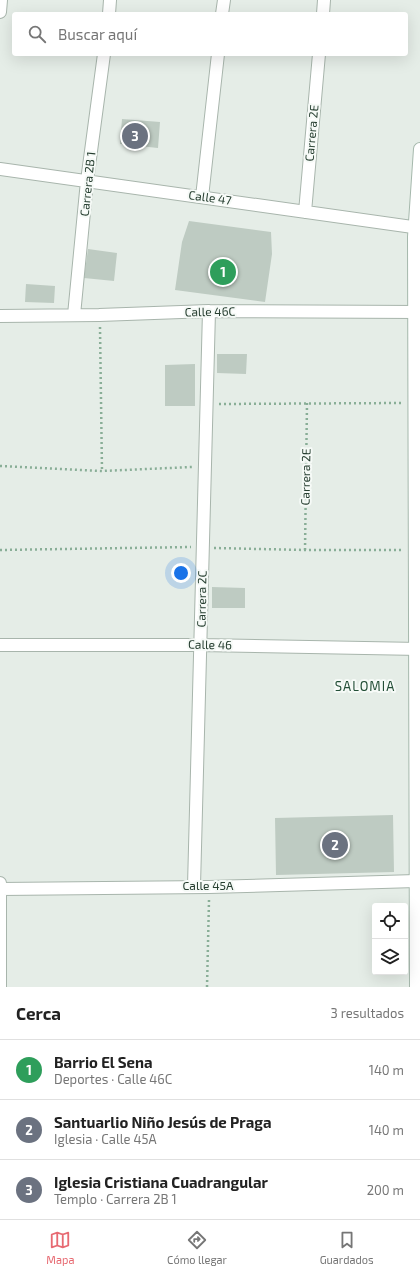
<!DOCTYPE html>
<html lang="es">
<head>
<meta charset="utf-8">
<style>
	:root { --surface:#fff; --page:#f6f6f6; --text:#222; --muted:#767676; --line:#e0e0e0; --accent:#e76a72 }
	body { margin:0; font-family:"Exo 2",sans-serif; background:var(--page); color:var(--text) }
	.controls { position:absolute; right:12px; bottom:12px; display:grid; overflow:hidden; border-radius:4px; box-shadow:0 4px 16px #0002 }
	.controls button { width:36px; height:36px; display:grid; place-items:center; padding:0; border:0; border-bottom:1px solid var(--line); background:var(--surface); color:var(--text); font:20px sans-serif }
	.you { position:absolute; left:181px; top:573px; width:14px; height:14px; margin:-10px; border:3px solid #fff; border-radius:50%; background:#1a73e8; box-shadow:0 0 0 6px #1a73e833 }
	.badge { display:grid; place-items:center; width:26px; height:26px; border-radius:50%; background:var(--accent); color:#fff; font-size:13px; font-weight:700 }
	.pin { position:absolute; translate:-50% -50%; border:2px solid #fff; box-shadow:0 1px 4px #0006 }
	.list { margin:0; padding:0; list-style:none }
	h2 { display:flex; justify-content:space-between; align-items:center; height:52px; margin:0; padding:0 16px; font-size:17px }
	h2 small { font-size:13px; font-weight:400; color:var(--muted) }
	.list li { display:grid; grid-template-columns:26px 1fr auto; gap:12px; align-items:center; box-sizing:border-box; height:60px; padding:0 16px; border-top:1px solid var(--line) }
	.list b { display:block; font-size:15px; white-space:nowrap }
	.list p { margin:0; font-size:13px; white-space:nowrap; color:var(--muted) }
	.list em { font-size:13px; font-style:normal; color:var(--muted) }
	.icon { flex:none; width:22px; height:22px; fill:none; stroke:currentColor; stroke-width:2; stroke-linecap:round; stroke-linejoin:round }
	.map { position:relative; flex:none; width:420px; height:987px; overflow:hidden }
	.search { position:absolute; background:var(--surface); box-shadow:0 4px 16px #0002; left:12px; right:12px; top:12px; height:44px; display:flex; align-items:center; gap:10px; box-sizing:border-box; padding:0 14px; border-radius:4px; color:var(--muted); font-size:15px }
	.sheet { height:232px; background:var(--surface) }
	nav { display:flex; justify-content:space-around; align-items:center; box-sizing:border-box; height:56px; border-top:1px solid var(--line); background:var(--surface); font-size:11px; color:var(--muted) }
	nav a { display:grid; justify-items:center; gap:2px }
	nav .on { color:var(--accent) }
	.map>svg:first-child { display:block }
	.building { fill:#becbc2 }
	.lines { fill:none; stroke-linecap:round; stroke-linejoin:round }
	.street-casing { stroke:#a8b5ac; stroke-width:14 }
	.secondary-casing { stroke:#a5b8ac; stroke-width:14 }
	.path { stroke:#89ae97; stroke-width:2.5; stroke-dasharray:2 3; stroke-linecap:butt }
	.street { stroke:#fff; stroke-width:12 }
	.secondary { stroke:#fff; stroke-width:12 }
	.labels { text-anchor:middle; stroke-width:4; stroke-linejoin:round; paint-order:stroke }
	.street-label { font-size:12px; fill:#263e30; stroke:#f6faf7 }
	.neighbourhood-label { font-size:13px; letter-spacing:1px; fill:#234f37; stroke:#f6faf7 }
</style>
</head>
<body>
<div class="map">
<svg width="420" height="987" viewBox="0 0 420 987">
	<rect width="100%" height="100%" fill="#e5ede7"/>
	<path class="building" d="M 122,119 L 160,122 L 158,148 L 120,144 Z
		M 189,221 L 271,232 L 272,254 L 265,302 L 175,290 L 182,242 Z
		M 88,249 L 117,253 L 114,281 L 84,278 Z
		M 26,284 L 55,286 L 54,303 L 25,302 Z
		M 217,354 L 247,354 L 246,374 L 217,373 Z
		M 195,364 L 195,406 L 165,406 L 165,365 Z
		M 212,587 L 245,588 L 245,608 L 212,608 Z
		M 393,815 L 394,872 L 276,875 L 275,818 Z"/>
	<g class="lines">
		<defs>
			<path id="street" d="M 0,12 L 1,0
				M 109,14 L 110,0
				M 222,14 L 224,0
				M 323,14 L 324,0
				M 0,169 L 420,228
				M 202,197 L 218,54
				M 305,212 L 319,54
				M 74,315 L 87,181 L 104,54
				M 0,316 L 99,315 L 209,311 L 420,312
				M 0,645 L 200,645 L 420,649
				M 0,883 L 0,987
				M 194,886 L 209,311
				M 0,889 L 209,887 L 416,881"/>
			<path id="secondary" d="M 416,987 L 414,237 L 420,149"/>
		</defs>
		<use href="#street" class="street-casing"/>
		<use href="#secondary" class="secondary-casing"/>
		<path class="path" d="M 100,327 L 102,471
			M 219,404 L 402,403
			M 0,466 L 102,471 L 192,467
			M 214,548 L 305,550 L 403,550
			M 0,550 L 191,547
			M 305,550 L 307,403
			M 207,987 L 209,900"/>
		<use href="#street" class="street"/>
		<use href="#secondary" class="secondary"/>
	</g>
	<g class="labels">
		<g class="street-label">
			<text transform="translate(312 133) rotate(-85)" y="4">Carrera 2E</text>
			<text transform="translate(88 184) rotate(-84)" y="4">Carrera 2B 1</text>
			<text transform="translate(210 198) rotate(8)" y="4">Calle 47</text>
			<text transform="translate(210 312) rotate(-1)" y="4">Calle 46C</text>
			<text transform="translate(306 477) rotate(-89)" y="4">Carrera 2E</text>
			<text transform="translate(202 599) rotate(-89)" y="4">Carrera 2C</text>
			<text transform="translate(210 645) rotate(1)" y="4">Calle 46</text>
			<text x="208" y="890">Calle 45A</text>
		</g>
		<g class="neighbourhood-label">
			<text x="365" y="691">SALOMIA</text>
		</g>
	</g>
</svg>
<div class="controls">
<button><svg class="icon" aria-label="locate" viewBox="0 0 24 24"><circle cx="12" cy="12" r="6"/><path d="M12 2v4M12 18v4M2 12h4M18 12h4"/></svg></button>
<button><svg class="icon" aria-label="layers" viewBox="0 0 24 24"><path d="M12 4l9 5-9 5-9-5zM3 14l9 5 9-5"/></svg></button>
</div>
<div class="you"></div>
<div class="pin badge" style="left:223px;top:272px;background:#2e9e5b">1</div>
<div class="pin badge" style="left:335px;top:845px;background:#6b7280">2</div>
<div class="pin badge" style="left:135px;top:136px;background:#6b7280">3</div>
<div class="search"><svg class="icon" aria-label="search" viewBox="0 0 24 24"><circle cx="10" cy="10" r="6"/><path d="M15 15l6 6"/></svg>Buscar aquí</div>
</div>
<section class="sheet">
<h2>Cerca<small>3 resultados</small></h2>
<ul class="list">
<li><span class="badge" style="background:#2e9e5b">1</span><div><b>Barrio El Sena</b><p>Deportes · Calle 46C</p></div><em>140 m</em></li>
<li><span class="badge" style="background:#6b7280">2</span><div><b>Santuarlio Niño Jesús de Praga</b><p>Iglesia · Calle 45A</p></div><em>140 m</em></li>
<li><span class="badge" style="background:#6b7280">3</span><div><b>Iglesia Cristiana Cuadrangular</b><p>Templo · Carrera 2B 1</p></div><em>200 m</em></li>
</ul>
</section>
<nav>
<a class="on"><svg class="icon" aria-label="map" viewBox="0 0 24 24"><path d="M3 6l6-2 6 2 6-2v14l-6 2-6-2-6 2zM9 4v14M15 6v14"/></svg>Mapa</a>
<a><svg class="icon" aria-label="directions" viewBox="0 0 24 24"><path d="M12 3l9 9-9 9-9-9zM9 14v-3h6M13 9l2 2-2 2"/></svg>Cómo llegar</a>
<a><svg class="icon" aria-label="saved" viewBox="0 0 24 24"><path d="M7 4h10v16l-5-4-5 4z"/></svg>Guardados</a>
</nav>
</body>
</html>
